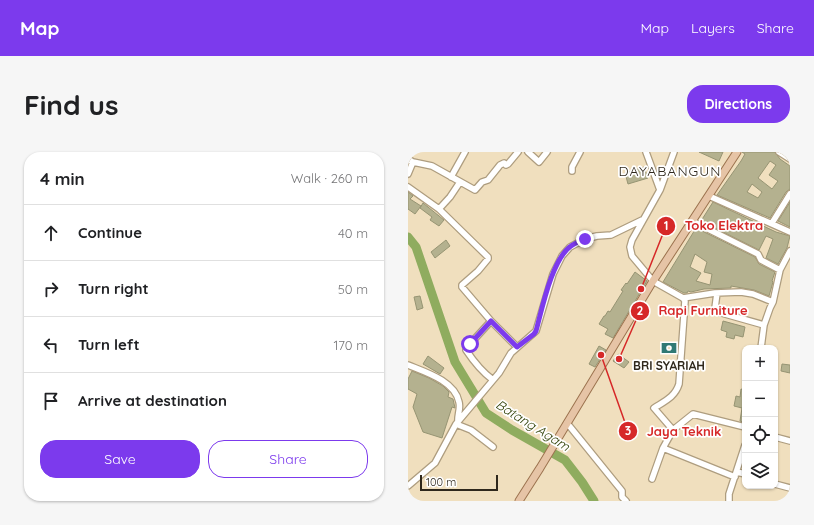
<!DOCTYPE html>
<html lang="en">
<head>
<meta charset="utf-8">
<style>
	:root { --surface:#fff; --page:#f6f6f6; --text:#202124; --muted:#757577; --line:#e0e0e0; --accent:#7c3aed }
	body { margin:0; font-family:Quicksand,sans-serif; background:var(--page); color:var(--text) }
	.controls { position:absolute; right:12px; bottom:12px; display:grid; overflow:hidden; border-radius:8px; box-shadow:0 1px 3px #0004 }
	.controls button { width:36px; height:36px; display:grid; place-items:center; padding:0; border:0; border-bottom:1px solid var(--line); background:var(--surface); color:var(--text); font:20px sans-serif }
	.scale { position:absolute; left:12px; bottom:10px; width:78px; box-sizing:border-box; padding-left:4px; border:2px solid #2f281c; border-top:0; font-size:11px; line-height:14px; white-space:nowrap; color:#2f281c; -webkit-text-stroke:3px #fff; paint-order:stroke }
	.stop { position:absolute; width:12px; height:12px; margin:-9px; border:3px solid #7c3aed; border-radius:50%; background:#fff }
	.stop.end { background:#7c3aed; border-color:#fff; box-shadow:0 1px 4px #0008 }
	.list { margin:0; padding:0; list-style:none }
	h2 { display:flex; justify-content:space-between; align-items:center; height:52px; margin:0; padding:0 16px; font-size:17px }
	h2 small { font-size:13px; font-weight:400; color:var(--muted) }
	.list li { display:grid; grid-template-columns:26px 1fr auto; gap:12px; align-items:center; box-sizing:border-box; height:56px; padding:0 16px; border-top:1px solid var(--line) }
	.list b { display:block; font-size:15px; white-space:nowrap }
	.list em { font-size:13px; font-style:normal; color:var(--muted) }
	.actions { display:flex; gap:8px; padding:12px 16px }
	.actions a { flex:1; padding:9px 0; border:1px solid var(--accent); border-radius:16px; text-align:center; font-size:14px; color:var(--accent) }
	.actions .main { background:var(--accent); color:#fff }
	.icon { flex:none; width:22px; height:22px; fill:none; stroke:currentColor; stroke-width:2; stroke-linecap:round; stroke-linejoin:round }
	.map { position:relative; flex:none; width:382px; height:349px; overflow:hidden; border-radius:16px }
	header { display:flex; align-items:center; gap:24px; box-sizing:border-box; height:56px; padding:0 20px; background:var(--accent); color:#fff }
	header strong { font-size:19px }
	nav { display:flex; gap:22px; margin-inline-start:auto; font-size:14px }
	.intro { display:flex; align-items:center; justify-content:space-between; box-sizing:border-box; height:96px; padding:0 24px }
	h1 { margin:0; font-size:28px }
	.button { padding:10px 18px; border-radius:16px; background:var(--accent); color:#fff; font-size:14px; font-weight:700 }
	main { display:flex; gap:24px; padding:0 24px }
	aside { flex:1; background:var(--surface); border-radius:16px; box-shadow:0 1px 3px #0004 }
	.map>svg:first-child { display:block }
	.lines { fill:none; stroke-linecap:round; stroke-linejoin:round }
	.river { stroke:#8fac5f; stroke-width:9 }
	.building { fill:#b4b18f; stroke:#969473; fill-rule:evenodd }
	.minor-casing { stroke:#ae9d7f; stroke-width:8 }
	.major-casing { stroke:#9c734f; stroke-width:9 }
	.minor { stroke:#fff; stroke-width:5.5 }
	.major { stroke:#e6c4a6; stroke-width:7 }
	.route { stroke:#7c3aed; stroke-width:5 }
	.labels { text-anchor:middle; stroke-width:3.5; stroke-linejoin:round; paint-order:stroke }
	.poi-label { font-size:12px; font-weight:bold; fill:#2f281c; stroke:#fff }
	.water-label { font-size:13px; font-style:italic; fill:#2e3f04; stroke:#fff }
	.quarter-label { font-size:14px; letter-spacing:1px; fill:#2f281c; stroke:#fff }
	.leader { fill:none; stroke:#d62828; stroke-width:1.5 }
	.callout-dot { fill:#d62828; stroke:#fff; stroke-width:1.5 }
	.mark-label { font-size:12px; text-anchor:middle; font-weight:bold; fill:#fff }
	.callout-label { font-size:13px; text-anchor:middle; font-weight:bold; fill:#d62828; stroke:#fff; stroke-width:3.5; stroke-linejoin:round; paint-order:stroke }
</style>
</head>
<body>
<header>
<strong>Map</strong>
<nav><a>Map</a><a>Layers</a><a>Share</a></nav>
</header>
<div class="intro"><h1>Find us</h1><a class="button">Directions</a></div>
<main>
<aside>
<h2>4 min<small>Walk · 260 m</small></h2>
<ul class="list">
<li><svg class="icon" aria-label="ahead" viewBox="0 0 24 24"><path d="M12 20V5M6 11l6-6 6 6"/></svg><div><b>Continue</b></div><em>40 m</em></li>
<li><svg class="icon" aria-label="right" viewBox="0 0 24 24"><path d="M7 20v-9h11M14 6l5 5-5 5"/></svg><div><b>Turn right</b></div><em>50 m</em></li>
<li><svg class="icon" aria-label="left" viewBox="0 0 24 24"><path d="M17 20v-9H6M10 6l-5 5 5 5"/></svg><div><b>Turn left</b></div><em>170 m</em></li>
<li><svg class="icon" aria-label="arrive" viewBox="0 0 24 24"><path d="M6 21V4h12l-3 4 3 4H6"/></svg><div><b>Arrive at destination</b></div></li>
</ul>
<div class="actions"><a class="main">Save</a><a>Share</a></div>
</aside>
<div class="map">
<svg width="382" height="349" viewBox="0 0 382 349">
	<rect width="100%" height="100%" fill="#f0dfbe"/>
	<g class="lines">
		<path class="river" d="M 0,85 L 8,95 L 47,210 L 78,261 L 104,278 L 157,308 L 174,330 L 186,349"/>
	</g>
	<path class="building" d="M 291,0 L 315,0 L 311,9 Z
		M 334,0 L 367,0 L 372,7 L 382,14 L 382,37 L 378,40 L 362,66 L 309,43 L 333,9 L 337,2 ZM 362,9 L 368,13 L 361,23 L 370,29 L 364,37 L 350,26 ZM 344,32 L 354,40 L 350,46 L 339,40 Z
		M 236,15 L 240,26 L 220,32 L 217,21 Z
		M 0,40 L 5,44 L 2,47 L 13,54 L 7,62 L 0,57 Z
		M 305,50 L 368,80 L 382,84 L 379,96 L 370,112 L 358,106 L 365,87 L 358,84 L 351,98 L 293,69 Z
		M 382,50 L 382,75 L 370,69 Z
		M 15,51 L 36,68 L 31,74 L 22,68 L 24,65 L 12,56 Z
		M 288,76 L 347,105 L 351,112 L 367,120 L 364,129 L 365,130 L 361,144 L 346,138 L 323,134 L 323,136 L 296,137 L 283,140 L 280,139 L 279,141 L 276,141 L 255,130 ZM 287,102 L 299,110 L 296,120 L 304,122 L 302,133 L 288,129 L 293,121 L 282,115 Z
		M 38,88 L 42,94 L 27,106 L 23,100 Z
		M 227,120 L 239,129 L 205,186 L 197,182 L 200,177 L 191,172 L 196,164 L 197,164 L 200,159 L 202,160 L 215,139 L 213,138 L 218,131 L 219,132 Z
		M 12,144 L 15,156 L 9,158 L 6,145 Z
		M 315,169 L 337,175 L 335,185 L 327,183 L 326,187 L 318,185 L 319,180 L 313,178 Z
		M 191,194 L 198,198 L 187,215 L 181,212 Z
		M 210,202 L 221,210 L 216,216 L 205,209 Z
		M 20,204 L 36,216 L 32,222 L 15,212 Z
		M 374,212 L 382,213 L 382,221 L 373,219 Z
		M 4,219 L 21,226 L 35,234 L 41,240 L 40,245 L 45,247 L 47,256 L 44,255 L 34,286 L 15,280 L 5,255 L 9,242 L 0,237 L 0,227 Z
		M 333,237 L 337,238 L 337,271 L 332,269 L 334,256 L 326,254 L 328,244 L 332,245 Z"/>
	<g class="lines">
		<defs>
			<path id="minor" d="M 120,0 L 131,10 L 139,0
				M 238,0 L 252,38 L 224,88 L 222,95 L 224,104 L 245,129 L 275,146 L 307,141 L 333,140 L 345,142 L 365,150
				M 371,0 L 382,7
				M 0,7 L 5,10 L 24,14 L 67,38 L 74,30 L 80,28 L 92,13 L 96,11 L 98,13 L 100,12 L 110,0
				M 164,19 L 164,15 L 172,0
				M 0,22 L 5,10
				M 43,25 L 57,0
				M 0,35 L 31,57 L 80,105 L 80,107 L 70,119 L 54,133 L 54,135 L 83,169 L 62,192 L 58,198 C 66,210 74,220 85,228
				M 252,38 L 266,0
				M 301,44 L 382,80
				M 31,57 L 42,45 L 52,30
				M 284,69 L 350,102 L 353,108 L 372,118
				M 364,71 L 382,42
				M 309,141 L 307,156 L 310,160 L 356,173
				M 83,169 L 109,195
				M 353,196 L 356,173 L 362,156 L 365,150 L 372,118 L 382,99
				M 0,213 C 17,220 47,229 51,250 C 53,257 49,263 50,271
				M 159,271 L 214,339 L 214,345 L 218,349
				M 48,272 L 63,278 L 85,295
				M 265,278 L 246,256 C 257,249 267,245 271,232 L 277,149 L 275,146
				M 367,285 L 382,289
				M 255,296 L 327,325
				M 329,320 L 337,322
				M 244,327 L 255,296 L 265,278 L 285,262 L 337,275
				M 367,332 L 382,336
				M 0,334 L 27,311 L 48,272 L 91,221 L 103,201 L 128,179 L 145,122 L 154,104 L 162,95 L 177,87 L 189,84 L 203,83 L 234,68
				M 321,349 L 321,342 L 337,293"/>
			<path id="major" d="M 111,349 L 132,316 L 245,129 L 329,0"/>
		</defs>
		<use href="#minor" class="minor-casing"/>
		<use href="#major" class="major-casing"/>
		<use href="#minor" class="minor"/>
		<use href="#major" class="major"/>
	</g>
	<g class="lines">
		<path class="route" d="M 62,192 L 83,169 L 109,195 L 126,182 L 128,179 C 134,157 144,107 163,94 C 167,91 172,89 177,87"/>
	</g>
	<defs>
		<symbol id="bank-bare" viewBox="-9 -9 18 18"><path d="M-6-4H6V4H-6ZM0-2.3a2.3 2.3 0 1 0 0 4.6a2.3 2.3 0 1 0 0-4.6Z" fill="#307975" stroke="#fff" stroke-width="2.5" paint-order="stroke"/></symbol>
	</defs>
	<g fill-rule="evenodd">
		<use href="#bank-bare" x="250" y="185" width="22" height="22"/>
	</g>
	<g class="labels">
		<g class="poi-label">
			<text x="261" y="218">BRI SYARIAH</text>
		</g>
		<g class="water-label">
			<text transform="translate(125 273) rotate(32)" y="5">Batang Agam</text>
		</g>
		<g class="quarter-label">
			<text x="262" y="24">DAYABANGUN</text>
		</g>
	</g>
	<path class="leader" d="M233 137L258 74M211 207L232 159M193 203L220 279"/>
	<g class="callout-dot">
		<circle cx="233" cy="137" r="4"/>
		<circle cx="211" cy="207" r="4"/>
		<circle cx="193" cy="203" r="4"/>
		<circle cx="258" cy="74" r="10"/>
		<circle cx="232" cy="159" r="10"/>
		<circle cx="220" cy="279" r="10"/>
	</g>
	<g class="mark-label">
		<text x="258" y="78">1</text>
		<text x="232" y="163">2</text>
		<text x="220" y="283">3</text>
	</g>
	<g class="callout-label">
		<text x="316" y="78">Toko Elektra</text>
		<text x="295" y="163">Rapi Furniture</text>
		<text x="276" y="284">Jaya Teknik</text>
	</g>
</svg>
<div class="controls">
<button>+</button>
<button>−</button>
<button><svg class="icon" aria-label="locate" viewBox="0 0 24 24"><circle cx="12" cy="12" r="6"/><path d="M12 2v4M12 18v4M2 12h4M18 12h4"/></svg></button>
<button><svg class="icon" aria-label="layers" viewBox="0 0 24 24"><path d="M12 4l9 5-9 5-9-5zM3 14l9 5 9-5"/></svg></button>
</div>
<div class="scale">100 m</div>
<div class="stop" style="left:62px;top:192px"></div>
<div class="stop end" style="left:177px;top:87px"></div>
</div>
</main>
</body>
</html>
